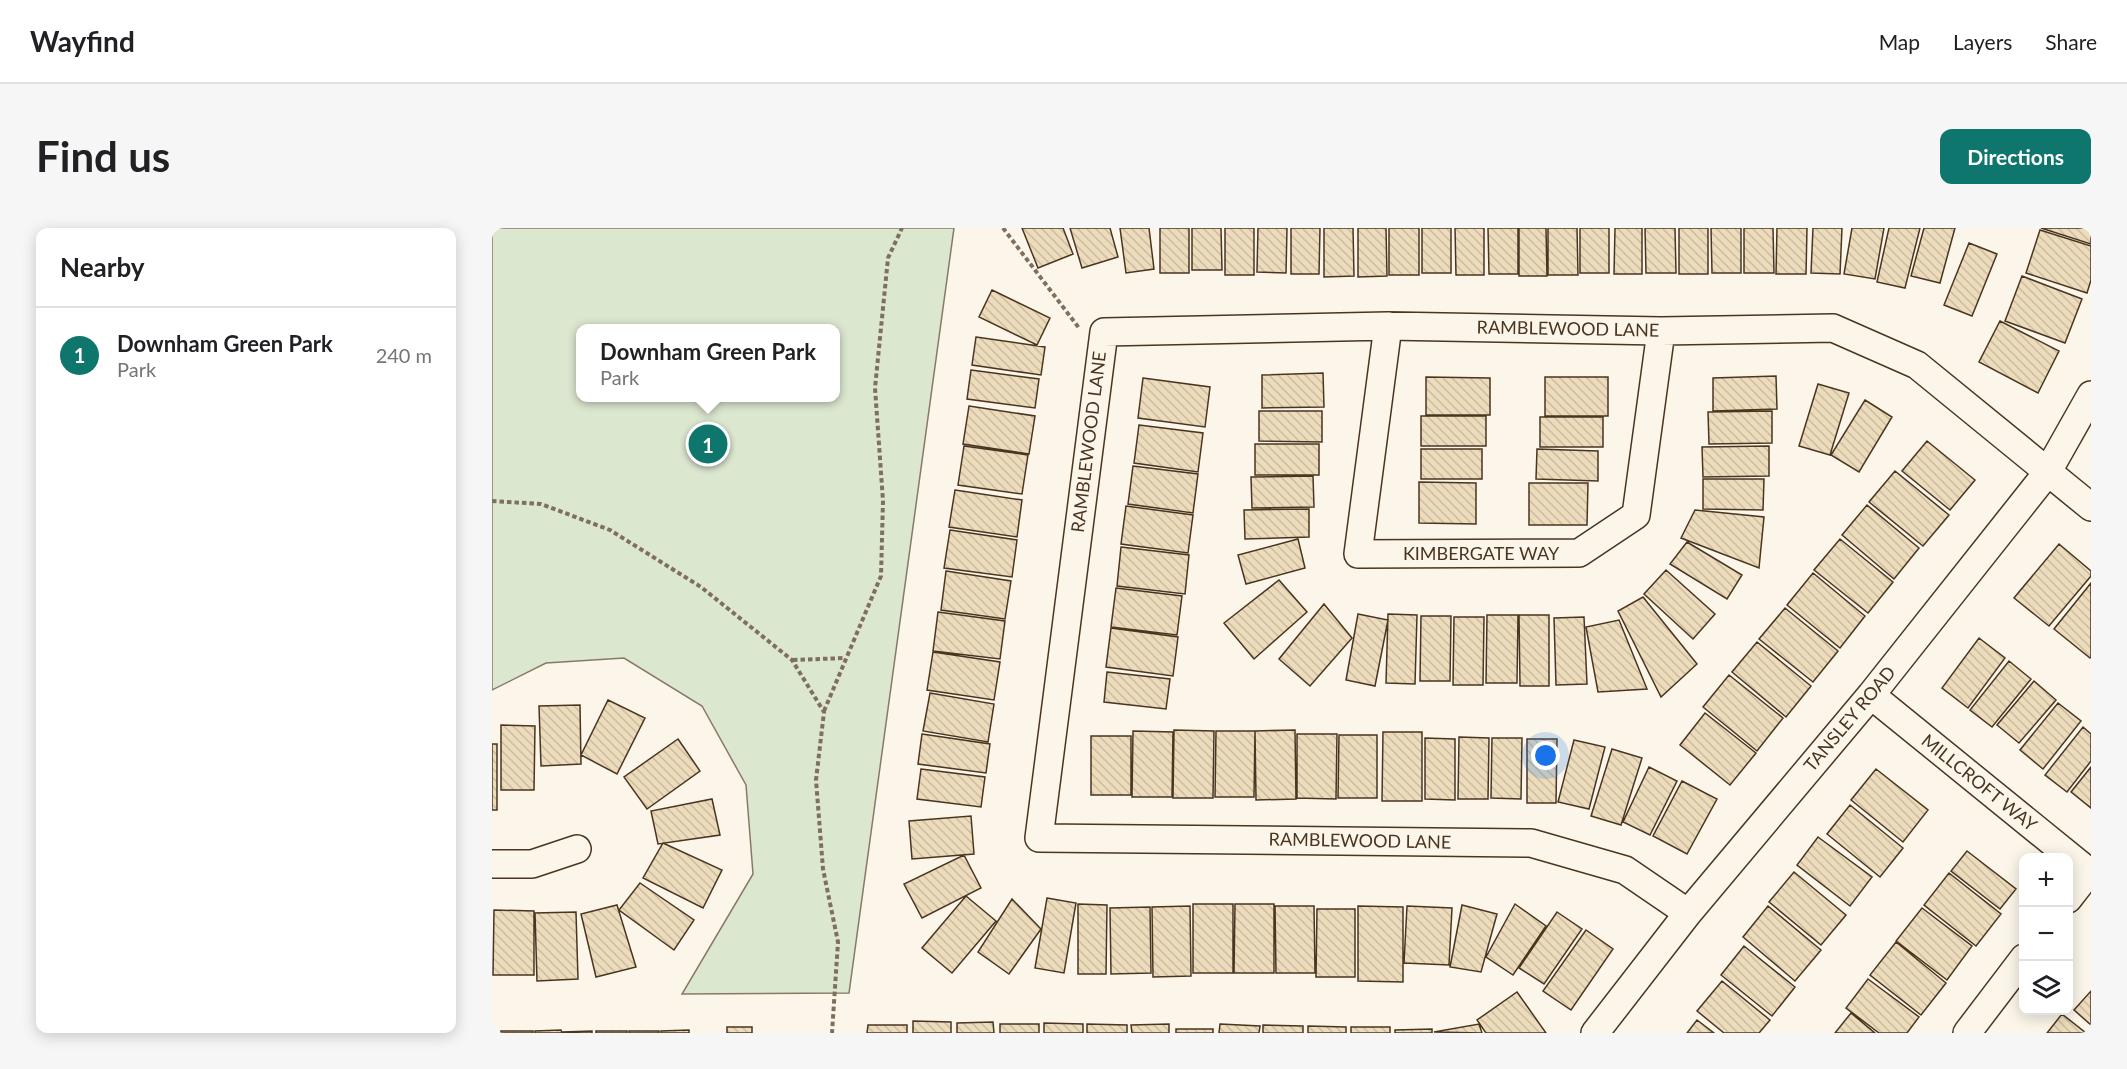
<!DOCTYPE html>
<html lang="en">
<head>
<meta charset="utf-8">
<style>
	:root { --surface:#fff; --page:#f6f6f6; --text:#202124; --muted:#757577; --line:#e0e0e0; --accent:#0f766e }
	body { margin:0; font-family:Lato,sans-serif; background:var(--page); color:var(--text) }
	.controls { position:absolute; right:18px; bottom:18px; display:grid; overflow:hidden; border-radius:12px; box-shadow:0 3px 15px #0003 }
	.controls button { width:54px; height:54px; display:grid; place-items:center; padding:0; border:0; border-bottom:2px solid var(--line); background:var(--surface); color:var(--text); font:30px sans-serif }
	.you { position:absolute; left:1054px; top:528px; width:21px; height:21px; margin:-15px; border:4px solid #fff; border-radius:50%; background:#1a73e8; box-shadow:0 0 0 9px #1a73e833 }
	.badge { display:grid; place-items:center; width:39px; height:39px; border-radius:50%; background:var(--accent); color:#fff; font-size:20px; font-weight:700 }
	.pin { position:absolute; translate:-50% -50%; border:3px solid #fff; box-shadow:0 2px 6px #0006 }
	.popup { position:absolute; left:84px; top:96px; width:264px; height:78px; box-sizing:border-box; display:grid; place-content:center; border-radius:12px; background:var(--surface); filter:drop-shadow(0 2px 4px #0005); font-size:20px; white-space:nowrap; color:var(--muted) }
	.popup b { font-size:22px; color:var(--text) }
	.popup::after { content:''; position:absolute; left:50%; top:100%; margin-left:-12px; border:12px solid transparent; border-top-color:var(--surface) }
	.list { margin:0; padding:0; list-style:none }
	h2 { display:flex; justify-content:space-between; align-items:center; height:78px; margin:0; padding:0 24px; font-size:26px }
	h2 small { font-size:20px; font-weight:400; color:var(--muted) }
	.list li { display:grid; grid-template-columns:39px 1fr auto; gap:18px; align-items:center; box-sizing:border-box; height:96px; padding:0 24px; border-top:2px solid var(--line) }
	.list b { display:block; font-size:22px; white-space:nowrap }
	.list p { margin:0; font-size:20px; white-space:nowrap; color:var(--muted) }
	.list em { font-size:20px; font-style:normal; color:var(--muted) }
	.icon { flex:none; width:33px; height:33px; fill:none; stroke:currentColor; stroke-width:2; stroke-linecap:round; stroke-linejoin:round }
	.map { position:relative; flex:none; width:1599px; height:805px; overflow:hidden; border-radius:12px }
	header { display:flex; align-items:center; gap:36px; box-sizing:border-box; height:84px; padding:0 30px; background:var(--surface); border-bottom:2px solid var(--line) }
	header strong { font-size:28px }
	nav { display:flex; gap:33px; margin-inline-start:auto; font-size:21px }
	.intro { display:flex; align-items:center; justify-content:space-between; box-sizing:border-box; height:144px; padding:0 36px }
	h1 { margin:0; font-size:42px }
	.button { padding:15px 27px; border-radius:12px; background:var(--accent); color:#fff; font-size:21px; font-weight:700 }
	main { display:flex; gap:36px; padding:0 36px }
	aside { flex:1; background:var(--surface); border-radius:12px; box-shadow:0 3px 15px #0003 }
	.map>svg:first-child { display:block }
	.green { fill:#dce7d0; stroke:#887966; stroke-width:1.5; fill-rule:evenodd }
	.building { fill:url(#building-back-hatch); stroke:#4a3520; stroke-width:1.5 }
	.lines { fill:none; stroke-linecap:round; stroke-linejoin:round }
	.minor-casing { stroke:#4a3520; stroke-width:30 }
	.path { stroke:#7f6f5c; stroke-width:4; stroke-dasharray:4.5 3; stroke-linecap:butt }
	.minor { stroke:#fbf6e9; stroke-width:27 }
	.labels { text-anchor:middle; stroke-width:4.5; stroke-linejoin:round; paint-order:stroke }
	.street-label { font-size:18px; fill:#4a3520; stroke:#fbf6e9 }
</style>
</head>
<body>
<header>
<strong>Wayfind</strong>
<nav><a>Map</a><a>Layers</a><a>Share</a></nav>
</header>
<div class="intro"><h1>Find us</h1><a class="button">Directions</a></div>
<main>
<aside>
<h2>Nearby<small></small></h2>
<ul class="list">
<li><span class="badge">1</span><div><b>Downham Green Park</b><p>Park</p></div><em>240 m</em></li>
</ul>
</aside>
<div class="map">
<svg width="1599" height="805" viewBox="0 0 1599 805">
	<defs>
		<pattern id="building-back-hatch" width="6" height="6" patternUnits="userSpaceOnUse" patternTransform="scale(1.5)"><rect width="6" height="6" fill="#ecdcbc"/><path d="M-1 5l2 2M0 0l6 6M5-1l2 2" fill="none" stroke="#ccbda1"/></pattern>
	</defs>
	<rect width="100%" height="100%" fill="#fbf6e9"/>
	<path class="green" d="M 0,0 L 462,0 L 357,765 L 190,766 L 261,646 L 254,557 L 210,478 L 132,430 L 54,435 L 0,462 ZM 88,100 L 344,100 L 344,170 L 88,170 Z"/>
	<path class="building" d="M 530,0 L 571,0 L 581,26 L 546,40 Z
		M 578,0 L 618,0 L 626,29 L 590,40 Z
		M 628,0 L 657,0 L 662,41 L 634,45 Z
		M 668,0 L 697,0 L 697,45 L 668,45 Z
		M 700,0 L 729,0 L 730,42 L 700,42 Z
		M 733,0 L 762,0 L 762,47 L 733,47 Z
		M 766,0 L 795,0 L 794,45 L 765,44 Z
		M 799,0 L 828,0 L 827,46 L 799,46 Z
		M 832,0 L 861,0 L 862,48 L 832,49 Z
		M 866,0 L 894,0 L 895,48 L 866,49 Z
		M 897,0 L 927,0 L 927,47 L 897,47 Z
		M 930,0 L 959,0 L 959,45 L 930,45 Z
		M 963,0 L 992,0 L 992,47 L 964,47 Z
		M 996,0 L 1026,0 L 1026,46 L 997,46 Z
		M 1027,0 L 1054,0 L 1055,48 L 1027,48 Z
		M 1056,0 L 1085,0 L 1086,47 L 1056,47 Z
		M 1088,0 L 1117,0 L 1117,45 L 1088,45 Z
		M 1123,0 L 1150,0 L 1150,46 L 1122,46 Z
		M 1153,0 L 1183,0 L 1184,45 L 1154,45 Z
		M 1187,0 L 1216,0 L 1216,46 L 1187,46 Z
		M 1219,0 L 1249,0 L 1249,45 L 1220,45 Z
		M 1252,0 L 1281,0 L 1282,45 L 1252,45 Z
		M 1285,0 L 1315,0 L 1314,46 L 1284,46 Z
		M 1321,0 L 1350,0 L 1348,46 L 1319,45 Z
		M 1360,0 L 1392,0 L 1383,51 L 1352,46 Z
		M 1397,0 L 1428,0 L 1413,60 L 1385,54 Z
		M 1432,0 L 1463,0 L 1448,55 L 1419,48 Z
		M 1549,0 L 1599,0 L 1599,16 Z
		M 1548,2 L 1599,18 L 1599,52 L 1595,65 L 1534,45 Z
		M 1477,15 L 1505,26 L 1480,88 L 1452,77 Z
		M 1530,48 L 1590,71 L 1573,115 L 1513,93 Z
		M 500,62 L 558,90 L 545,117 L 487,89 Z
		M 1508,93 L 1567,123 L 1546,165 L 1487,134 Z
		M 484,109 L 553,119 L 549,147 L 480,137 Z
		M 479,142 L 547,151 L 543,180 L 475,171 Z
		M 831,145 L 832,179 L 770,180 L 770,147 Z
		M 1284,148 L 1285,181 L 1221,183 L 1221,150 Z
		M 934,149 L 998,150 L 998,187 L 934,187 Z
		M 1053,149 L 1116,149 L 1116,188 L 1053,188 Z
		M 651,150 L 718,159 L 713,199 L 646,190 Z
		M 1326,156 L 1357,165 L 1338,227 L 1307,218 Z
		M 1373,172 L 1400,189 L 1367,244 L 1339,227 Z
		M 477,178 L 543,188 L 537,226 L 471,216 Z
		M 767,183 L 830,183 L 830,214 L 767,213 Z
		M 1280,183 L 1280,215 L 1217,216 L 1216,184 Z
		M 929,188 L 994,188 L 994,218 L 929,218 Z
		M 1048,189 L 1111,189 L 1111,219 L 1048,219 Z
		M 647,197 L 711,205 L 706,244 L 642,235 Z
		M 1435,213 L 1483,252 L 1458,282 L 1410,243 Z
		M 763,216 L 827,216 L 827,247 L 763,247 Z
		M 472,218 L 536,227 L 530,266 L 466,257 Z
		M 1277,218 L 1277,248 L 1211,249 L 1210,219 Z
		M 929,221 L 990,221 L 990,251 L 929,251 Z
		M 1045,221 L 1106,223 L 1106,253 L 1044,251 Z
		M 641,238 L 706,246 L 701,285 L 636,276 Z
		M 1403,243 L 1457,287 L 1431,318 L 1377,274 Z
		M 821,248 L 822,279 L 760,280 L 759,249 Z
		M 1211,251 L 1272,251 L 1271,282 L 1211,281 Z
		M 927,254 L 984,255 L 984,296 L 927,295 Z
		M 1037,255 L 1096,255 L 1095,297 L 1037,297 Z
		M 463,262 L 530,272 L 525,309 L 457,299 Z
		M 1375,277 L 1427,320 L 1402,351 L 1350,307 Z
		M 634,278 L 701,287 L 696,325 L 629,316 Z
		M 817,281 L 817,309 L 753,311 L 752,282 Z
		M 1203,282 L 1272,289 L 1267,340 L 1189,310 Z
		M 458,302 L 525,312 L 520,349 L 452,340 Z
		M 806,311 L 813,340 L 754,356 L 746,327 Z
		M 1348,311 L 1401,354 L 1376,385 L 1322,342 Z
		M 1195,314 L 1250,347 L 1235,371 L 1178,336 Z
		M 1567,316 L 1599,343 L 1599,348 L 1557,398 L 1522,370 Z
		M 629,319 L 697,327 L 693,366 L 625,358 Z
		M 1174,342 L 1223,386 L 1201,411 L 1152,366 Z
		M 454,343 L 519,353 L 513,391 L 449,382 Z
		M 1321,345 L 1373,388 L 1348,420 L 1295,377 Z
		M 787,352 L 815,384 L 762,431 L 732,395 Z
		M 1599,355 L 1599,429 L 1598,430 L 1562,401 Z
		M 624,360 L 690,368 L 685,407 L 619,399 Z
		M 1151,369 L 1205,436 L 1169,469 L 1126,383 Z
		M 832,376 L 860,410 L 818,458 L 787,431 Z
		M 1293,380 L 1346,423 L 1321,454 L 1267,411 Z
		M 446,384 L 513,393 L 508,431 L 441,423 Z
		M 866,386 L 896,392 L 883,458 L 854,452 Z
		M 896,386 L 925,387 L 923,456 L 894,455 Z
		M 995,387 L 1026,387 L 1025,455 L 994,455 Z
		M 1027,387 L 1057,387 L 1057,458 L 1028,458 Z
		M 929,388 L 959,388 L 958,453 L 928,453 Z
		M 962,389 L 992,389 L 991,457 L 961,457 Z
		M 1092,389 L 1095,456 L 1064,457 L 1062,390 Z
		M 1127,392 L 1155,461 L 1106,464 L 1094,399 Z
		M 619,400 L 686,409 L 681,448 L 614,439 Z
		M 1487,410 L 1513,430 L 1476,480 L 1450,460 Z
		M 1265,414 L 1319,458 L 1294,489 L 1240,444 Z
		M 441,424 L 508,434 L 502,472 L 435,462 Z
		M 1517,433 L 1539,451 L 1500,499 L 1478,482 Z
		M 615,444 L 678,451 L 674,481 L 612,474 Z
		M 1237,447 L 1291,490 L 1265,523 L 1211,479 Z
		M 1542,453 L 1564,472 L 1527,515 L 1505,497 Z
		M 438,465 L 502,476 L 496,514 L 431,503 Z
		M 116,472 L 153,490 L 125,546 L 89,527 Z
		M 1566,475 L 1589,493 L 1551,541 L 1528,522 Z
		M 88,477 L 89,536 L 49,538 L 47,478 Z
		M 1213,485 L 1264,525 L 1238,557 L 1188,517 Z
		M 9,497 L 43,498 L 42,562 L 9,562 Z
		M 1591,499 L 1599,506 L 1599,533 L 1575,564 L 1553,547 Z
		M 682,502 L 722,503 L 721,570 L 681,570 Z
		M 803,502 L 804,571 L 764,572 L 763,503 Z
		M 641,503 L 681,504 L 680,569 L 640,569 Z
		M 724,503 L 763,503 L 762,569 L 723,569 Z
		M 891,504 L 930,504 L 930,573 L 890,573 Z
		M 430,506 L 498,516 L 494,545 L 426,536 Z
		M 805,506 L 845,506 L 844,571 L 805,570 Z
		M 847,507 L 885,507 L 885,570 L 846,570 Z
		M 599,508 L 639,508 L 639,567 L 599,567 Z
		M 967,509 L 997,510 L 996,571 L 966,571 Z
		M 933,510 L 963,511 L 963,572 L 933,571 Z
		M 1000,510 L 1030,510 L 1029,571 L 999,570 Z
		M 186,511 L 208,543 L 155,581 L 132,549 Z
		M 1035,511 L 1065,511 L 1064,575 L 1035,575 Z
		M 1082,512 L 1113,519 L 1097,581 L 1066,574 Z
		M 0,516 L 5,516 L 5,582 L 0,582 Z
		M 1120,521 L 1150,530 L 1129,597 L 1099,588 Z
		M 1157,539 L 1185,553 L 1158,607 L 1131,594 Z
		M 1599,539 L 1599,580 L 1579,564 Z
		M 429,541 L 493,549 L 489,579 L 425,571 Z
		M 1384,541 L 1436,582 L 1411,614 L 1359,572 Z
		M 1190,553 L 1225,571 L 1195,626 L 1161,608 Z
		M 220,571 L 228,607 L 166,616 L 159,583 Z
		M 1358,577 L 1411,620 L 1388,649 L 1335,606 Z
		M 479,588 L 482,626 L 420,631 L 417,593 Z
		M 1326,609 L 1380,649 L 1358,678 L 1305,637 Z
		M 171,615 L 230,642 L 211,680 L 151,650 Z
		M 1475,623 L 1524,661 L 1508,681 L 1459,643 Z
		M 472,627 L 489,660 L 430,690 L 412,656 Z
		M 1302,644 L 1354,687 L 1329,717 L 1277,674 Z
		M 1457,645 L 1509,686 L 1484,718 L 1432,677 Z
		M 148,655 L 202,692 L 182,722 L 127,682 Z
		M 474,668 L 504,693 L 460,745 L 430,720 Z
		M 555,670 L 584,675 L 572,745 L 543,740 Z
		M 520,671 L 549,701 L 517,746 L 486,724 Z
		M 586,676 L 615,677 L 614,746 L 586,746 Z
		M 701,676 L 741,676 L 741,745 L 701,745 Z
		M 743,676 L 782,676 L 782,745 L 742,745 Z
		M 1023,676 L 1054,698 L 1021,747 L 994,729 Z
		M 125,677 L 144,739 L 104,749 L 89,686 Z
		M 970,677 L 1005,686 L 989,744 L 958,739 Z
		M 698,678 L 699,748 L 661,749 L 660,679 Z
		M 783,678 L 822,678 L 823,745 L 784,745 Z
		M 866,678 L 911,679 L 911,754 L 866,753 Z
		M 915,678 L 960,680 L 957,737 L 912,735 Z
		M 1276,678 L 1329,722 L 1303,753 L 1251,709 Z
		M 658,679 L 659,745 L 619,746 L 618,680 Z
		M 1430,680 L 1480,718 L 1455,752 L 1404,713 Z
		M 825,681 L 863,681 L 863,749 L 824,749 Z
		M 2,682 L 42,683 L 42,747 L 1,747 Z
		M 84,684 L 86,751 L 45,753 L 43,685 Z
		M 1065,684 L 1090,701 L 1052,756 L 1027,740 Z
		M 1094,702 L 1121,721 L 1079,782 L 1051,763 Z
		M 1404,714 L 1454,755 L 1429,787 L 1378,747 Z
		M 1252,718 L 1303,759 L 1280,788 L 1229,747 Z
		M 1376,751 L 1427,789 L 1415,805 L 1387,805 L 1354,780 Z
		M 1230,753 L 1278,792 L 1267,805 L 1232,805 L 1205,783 Z
		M 1599,763 L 1599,797 L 1582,782 Z
		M 1025,764 L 1054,805 L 994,805 L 985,792 Z
		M 1359,785 L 1383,805 L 1343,805 Z
		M 1570,786 L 1594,805 L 1555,805 Z
		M 1205,792 L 1222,805 L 1195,805 Z
		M 421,793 L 459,794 L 459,805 L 421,805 Z
		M 501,794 L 502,805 L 465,805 L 465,795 Z
		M 552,795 L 591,796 L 591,805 L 552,805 Z
		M 508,796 L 547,796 L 547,805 L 508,805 Z
		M 595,796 L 635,797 L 635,805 L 595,805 Z
		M 677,796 L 677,805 L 640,805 L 639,797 Z
		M 728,796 L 768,798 L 767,805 L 727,805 Z
		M 987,796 L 990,805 L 942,804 Z
		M 376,797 L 415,797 L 415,805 L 375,805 Z
		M 771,797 L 811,798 L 811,805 L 771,805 Z
		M 816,798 L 854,799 L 854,805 L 816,805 Z
		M 235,799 L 260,799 L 260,805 L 235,805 Z
		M 859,799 L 898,799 L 898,805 L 859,805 Z
		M 684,801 L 721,801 L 721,805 L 684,805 Z
		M 940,801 L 940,805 L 903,805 L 903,802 Z
		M 69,802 L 70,805 L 43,805 L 43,803 Z
		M 197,802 L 197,805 L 169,805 L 169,803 Z
		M 9,803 L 41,803 L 41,805 L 9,805 Z
		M 100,803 L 100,805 L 70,805 L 70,804 Z
		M 104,803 L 135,803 L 135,805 L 104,805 Z
		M 137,803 L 167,803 L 167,805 L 137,805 Z"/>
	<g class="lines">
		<defs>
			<path id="minor" d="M 896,98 L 866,326 L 1087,325 L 1144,287 L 1169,103
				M 1379,467 L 1597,644 L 1576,671
				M 0,636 L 40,636 L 85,621
				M 1196,685 L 1133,642 L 1039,615 L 547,610 L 612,104 L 896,98 L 1169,103 L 1341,100 L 1425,137 L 1599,279
				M 1103,805 L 1196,685 L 1379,467 L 1555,245 L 1599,167
				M 1475,805 L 1532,730"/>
		</defs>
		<use href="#minor" class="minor-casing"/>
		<path class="path" d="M 511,0 L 587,100
			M 0,273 L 49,276 L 118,302 L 209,359 L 300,432 L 332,484 L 324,552 L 331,641 L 346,714 L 340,805
			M 301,432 L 353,430
			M 332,483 L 389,348 L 391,273 L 383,160 L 396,30 L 410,0"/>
		<use href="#minor" class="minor"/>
	</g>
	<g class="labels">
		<g class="street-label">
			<text transform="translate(1076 101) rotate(1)" y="6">RAMBLEWOOD LANE</text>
			<text transform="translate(597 214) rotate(-83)" y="6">RAMBLEWOOD LANE</text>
			<text x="989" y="332">KIMBERGATE WAY</text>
			<text transform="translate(1358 491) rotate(-50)" y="6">TANSLEY ROAD</text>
			<text transform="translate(1487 555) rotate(39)" y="6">MILLCROFT WAY</text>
			<text transform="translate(868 613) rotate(1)" y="6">RAMBLEWOOD LANE</text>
		</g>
	</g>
</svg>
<div class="controls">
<button>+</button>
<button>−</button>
<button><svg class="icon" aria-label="layers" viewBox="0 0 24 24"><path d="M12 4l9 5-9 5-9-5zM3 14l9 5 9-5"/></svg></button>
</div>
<div class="you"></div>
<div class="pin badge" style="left:216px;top:216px">1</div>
<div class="popup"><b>Downham Green Park</b>Park</div>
</div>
</main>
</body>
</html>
